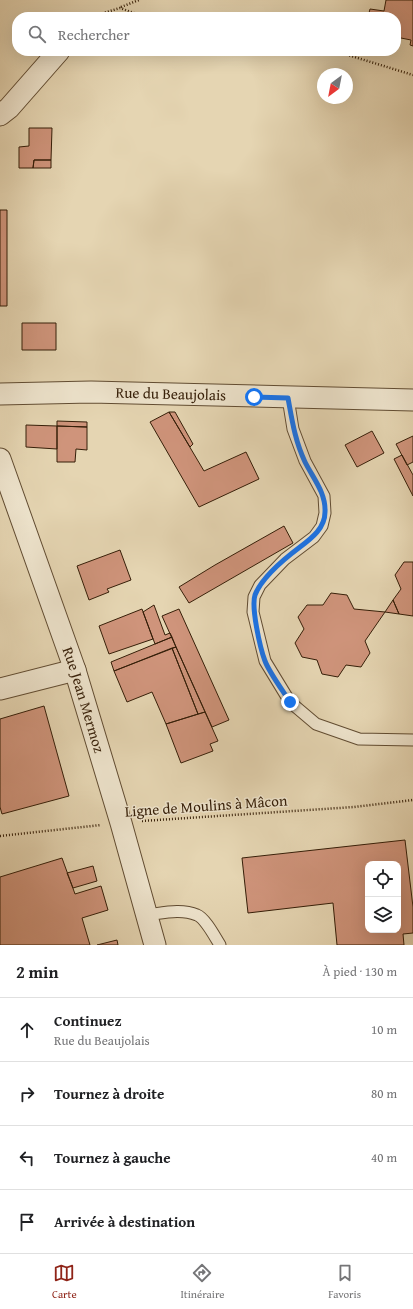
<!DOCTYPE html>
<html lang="fr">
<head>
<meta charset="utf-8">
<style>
	:root { --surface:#fff; --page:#f6f6f6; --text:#202124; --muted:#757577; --line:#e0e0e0; --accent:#8f2418 }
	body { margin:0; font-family:"Gentium Book Plus",serif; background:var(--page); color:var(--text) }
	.controls { position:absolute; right:12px; bottom:12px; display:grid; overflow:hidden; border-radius:8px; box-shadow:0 4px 16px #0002 }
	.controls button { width:36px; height:36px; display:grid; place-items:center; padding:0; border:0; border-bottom:1px solid var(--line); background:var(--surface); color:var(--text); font:20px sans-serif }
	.compass { position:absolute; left:317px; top:68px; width:36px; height:36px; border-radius:50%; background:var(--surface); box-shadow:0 4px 16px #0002; rotate:212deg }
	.stop { position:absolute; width:12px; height:12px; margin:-9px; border:3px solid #1a73e8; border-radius:50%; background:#fff }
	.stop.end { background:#1a73e8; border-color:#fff; box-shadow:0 1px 4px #0008 }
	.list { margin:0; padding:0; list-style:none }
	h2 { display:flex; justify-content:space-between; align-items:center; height:52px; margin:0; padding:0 16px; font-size:17px }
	h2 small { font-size:13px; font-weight:400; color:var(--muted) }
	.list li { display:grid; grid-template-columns:26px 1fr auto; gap:12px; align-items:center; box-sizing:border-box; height:64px; padding:0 16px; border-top:1px solid var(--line) }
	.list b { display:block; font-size:15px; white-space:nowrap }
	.list p { margin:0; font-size:13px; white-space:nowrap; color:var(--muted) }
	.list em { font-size:13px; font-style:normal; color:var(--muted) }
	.icon { flex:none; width:22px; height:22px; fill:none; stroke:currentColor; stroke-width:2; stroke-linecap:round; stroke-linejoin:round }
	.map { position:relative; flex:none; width:413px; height:945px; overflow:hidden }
	.search { position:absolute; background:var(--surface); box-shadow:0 4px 16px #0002; left:12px; right:12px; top:12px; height:44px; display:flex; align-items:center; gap:10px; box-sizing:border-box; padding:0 14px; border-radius:16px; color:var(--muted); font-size:15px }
	.sheet { height:308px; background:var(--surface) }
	nav { display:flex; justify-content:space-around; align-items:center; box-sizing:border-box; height:56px; border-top:1px solid var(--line); background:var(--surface); font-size:11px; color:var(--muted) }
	nav a { display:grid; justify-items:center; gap:2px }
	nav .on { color:var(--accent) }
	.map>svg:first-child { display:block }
	.building { fill:#cf947b; stroke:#351e08; fill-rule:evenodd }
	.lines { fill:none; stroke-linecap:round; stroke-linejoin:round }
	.lane-casing { stroke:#614c32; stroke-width:13 }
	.street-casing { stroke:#614c32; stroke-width:23 }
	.path { stroke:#351e08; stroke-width:2.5; stroke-dasharray:1 2; stroke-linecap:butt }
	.lane { stroke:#eee4cd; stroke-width:11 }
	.street { stroke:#eee4cd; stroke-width:21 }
	.route { stroke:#1a73e8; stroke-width:5 }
	.labels { text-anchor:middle; stroke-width:3; stroke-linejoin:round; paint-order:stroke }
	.street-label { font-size:15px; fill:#351e08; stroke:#eee4cd }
</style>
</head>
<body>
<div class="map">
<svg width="413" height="945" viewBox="0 0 413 945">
	<rect width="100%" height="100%" fill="#e5d5b2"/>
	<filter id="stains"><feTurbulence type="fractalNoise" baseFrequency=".005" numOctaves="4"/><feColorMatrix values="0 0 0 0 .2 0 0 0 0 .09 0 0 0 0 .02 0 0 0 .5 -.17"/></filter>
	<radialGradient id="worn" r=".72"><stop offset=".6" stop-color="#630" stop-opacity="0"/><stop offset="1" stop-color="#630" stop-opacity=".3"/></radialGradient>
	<path class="building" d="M 386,0 L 413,0 L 413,46 L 410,45 L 411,40 L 396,37 L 396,17 L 368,17 L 370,9 L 384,11 Z
		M 372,51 L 390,51 L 389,54 Z
		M 29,128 L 52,128 L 51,160 L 34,160 L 33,168 L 19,168 L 19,147 L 29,146 Z
		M 34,160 L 51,160 L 51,168 L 33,168 Z
		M 0,210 L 7,210 L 7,306 L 0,306 Z
		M 22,323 L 56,323 L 56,350 L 22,350 Z
		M 169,412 L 175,412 L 193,444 L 190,447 Z
		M 169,412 L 204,471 L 246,452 L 259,479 L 199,507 L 150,422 Z
		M 57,421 L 87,422 L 87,427 L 57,426 Z
		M 26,425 L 57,426 L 57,449 L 26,447 Z
		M 57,426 L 87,427 L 87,450 L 76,449 L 75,462 L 57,462 Z
		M 372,431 L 384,453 L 357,467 L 345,445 Z
		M 413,436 L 413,462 L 407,465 L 396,444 Z
		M 402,455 L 413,475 L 413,496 L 394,459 Z
		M 284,526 L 293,543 L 189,603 L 179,587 L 215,565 Z
		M 120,550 L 131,580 L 107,589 L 109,592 L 89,600 L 77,566 Z
		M 404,562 L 413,562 L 413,616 L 399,614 L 393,600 L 401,589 L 395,575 Z
		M 331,593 L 347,595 L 354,609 L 385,612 L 365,641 L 370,653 L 361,667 L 346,665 L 338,677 L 322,674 L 317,660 L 302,657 L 295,643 L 304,629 L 298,617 L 307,605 L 323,605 Z
		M 393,600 L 399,614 L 385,612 Z
		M 154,605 L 165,635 L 170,633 L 172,637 L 155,644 L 143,612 Z
		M 142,609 L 153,639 L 109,654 L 99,626 Z
		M 179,609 L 229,720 L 212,727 L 162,616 Z
		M 172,637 L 176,647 L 114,671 L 111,662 Z
		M 176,647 L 205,712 L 198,714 L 172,648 Z
		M 172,648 L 198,714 L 166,724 L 152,692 L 127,702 L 114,671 Z
		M 44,706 L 69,796 L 2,814 L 0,807 L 0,719 Z
		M 205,712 L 218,741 L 210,744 L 213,751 L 181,763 L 166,724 Z
		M 405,840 L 413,907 L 413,933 L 403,934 L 404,945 L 337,945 L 333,903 L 248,913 L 242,858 ZM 368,864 L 398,864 L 398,930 L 368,930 Z
		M 62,858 L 75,894 L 101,886 L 108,910 L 82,918 L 90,945 L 0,945 L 0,877 Z
		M 93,866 L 97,881 L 73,888 L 67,873 Z
		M 117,940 L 118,945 L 97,945 Z"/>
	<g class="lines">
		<defs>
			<path id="lane" d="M 288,398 L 293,429 L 305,461 L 324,496 L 325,513 L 322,526 L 314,537 L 285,559 L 260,585 L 254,597 L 253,612 L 265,661 L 290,702 L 316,724 L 359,739 L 413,740
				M 146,915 C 163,913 181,908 197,915 C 205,918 215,937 220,945"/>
			<g id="street">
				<path d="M 0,115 L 9,108 L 59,51"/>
				<path id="s1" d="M 0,394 L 91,392 L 413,400"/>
				<path id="s2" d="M 0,459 L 75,670 L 121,823 L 155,945"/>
				<path d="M 0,689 L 75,670"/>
			</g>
		</defs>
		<use href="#lane" class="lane-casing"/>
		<use href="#street" class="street-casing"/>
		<path class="path" d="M 121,7 L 139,0
			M 94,17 L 97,15 L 120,8 L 145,17
			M 335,51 L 413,75
			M 142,821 L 354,807 L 413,800
			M 0,836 L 101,825"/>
		<use href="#lane" class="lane"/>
		<use href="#street" class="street"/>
	</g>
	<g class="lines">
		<path class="route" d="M 254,397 L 288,398 C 292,420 295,441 305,462 C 313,478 326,493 325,512 C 325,528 312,538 300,547 C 284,559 262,577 255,595 C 251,607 260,648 265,661 C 269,672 283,691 290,702"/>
	</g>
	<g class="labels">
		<g class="street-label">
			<text dy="5" stroke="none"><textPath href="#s1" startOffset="171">Rue du Beaujolais</textPath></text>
			<text dy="5" stroke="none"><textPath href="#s2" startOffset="255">Rue Jean Mermoz</textPath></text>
			<text transform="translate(206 806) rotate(-4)" y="5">Ligne de Moulins à Mâcon</text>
		</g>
	</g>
	<rect width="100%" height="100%" filter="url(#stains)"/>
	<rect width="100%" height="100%" fill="url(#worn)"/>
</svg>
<div class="controls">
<button><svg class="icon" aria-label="locate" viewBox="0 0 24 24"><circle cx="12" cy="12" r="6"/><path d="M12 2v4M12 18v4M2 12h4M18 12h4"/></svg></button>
<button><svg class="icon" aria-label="layers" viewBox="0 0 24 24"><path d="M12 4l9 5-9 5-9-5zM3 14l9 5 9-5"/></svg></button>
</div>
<svg class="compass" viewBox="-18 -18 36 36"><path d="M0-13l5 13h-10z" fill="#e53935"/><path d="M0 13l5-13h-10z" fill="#757577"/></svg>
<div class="stop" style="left:254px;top:397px"></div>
<div class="stop end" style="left:290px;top:702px"></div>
<div class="search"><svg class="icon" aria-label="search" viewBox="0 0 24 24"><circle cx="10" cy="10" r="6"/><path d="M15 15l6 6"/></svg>Rechercher</div>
</div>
<section class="sheet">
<h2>2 min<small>À pied · 130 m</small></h2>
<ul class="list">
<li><svg class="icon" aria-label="ahead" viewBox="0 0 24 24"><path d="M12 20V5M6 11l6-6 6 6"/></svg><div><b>Continuez</b><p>Rue du Beaujolais</p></div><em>10 m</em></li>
<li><svg class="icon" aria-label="right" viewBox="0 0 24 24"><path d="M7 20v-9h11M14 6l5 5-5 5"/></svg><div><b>Tournez à droite</b></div><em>80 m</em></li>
<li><svg class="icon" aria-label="left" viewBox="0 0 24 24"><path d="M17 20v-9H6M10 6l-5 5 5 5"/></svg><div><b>Tournez à gauche</b></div><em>40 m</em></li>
<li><svg class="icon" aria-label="arrive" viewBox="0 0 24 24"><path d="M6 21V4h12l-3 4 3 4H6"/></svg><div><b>Arrivée à destination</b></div></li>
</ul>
</section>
<nav>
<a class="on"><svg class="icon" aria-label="map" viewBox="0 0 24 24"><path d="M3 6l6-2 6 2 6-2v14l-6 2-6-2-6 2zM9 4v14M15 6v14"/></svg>Carte</a>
<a><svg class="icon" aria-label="directions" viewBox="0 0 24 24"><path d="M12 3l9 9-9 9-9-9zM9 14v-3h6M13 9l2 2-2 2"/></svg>Itinéraire</a>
<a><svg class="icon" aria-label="saved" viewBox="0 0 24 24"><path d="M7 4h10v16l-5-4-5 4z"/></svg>Favoris</a>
</nav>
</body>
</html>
